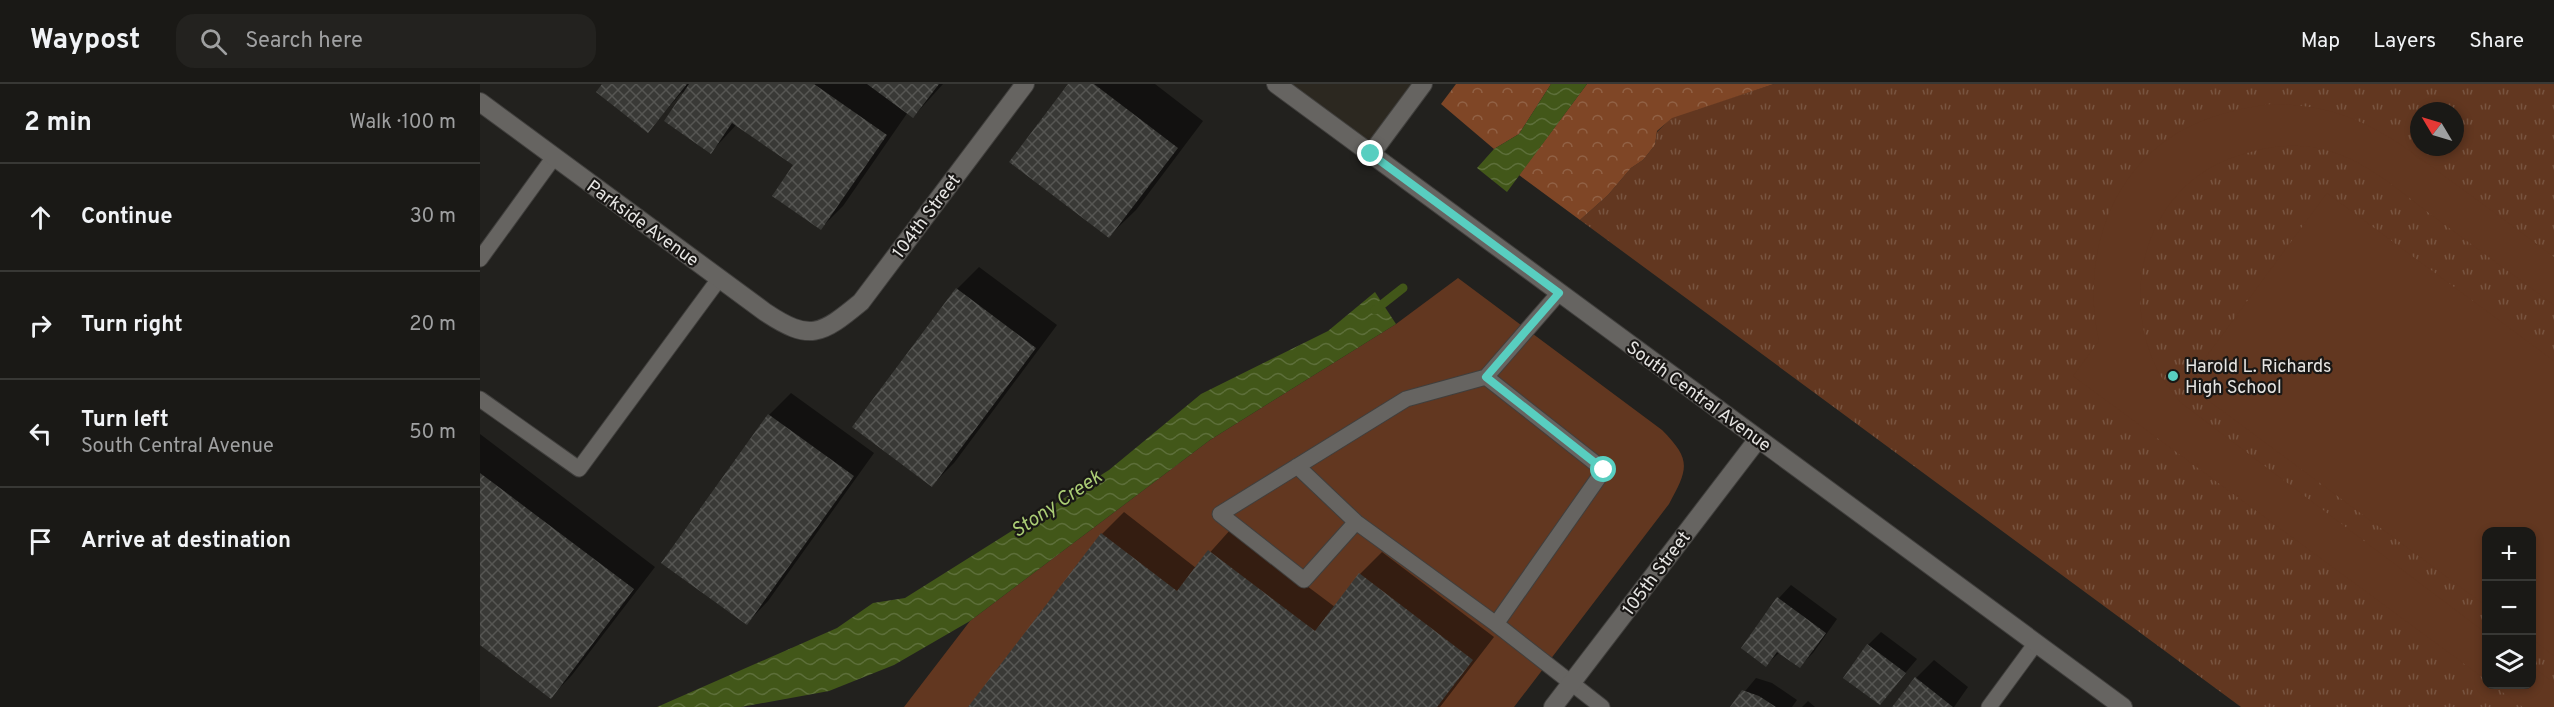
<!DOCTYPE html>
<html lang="en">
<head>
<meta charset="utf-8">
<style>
	:root { --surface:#1a1916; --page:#23221f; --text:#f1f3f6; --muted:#9fa0a1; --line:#383835 }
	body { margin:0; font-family:Overpass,sans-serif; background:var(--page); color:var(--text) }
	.controls { position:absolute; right:18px; bottom:18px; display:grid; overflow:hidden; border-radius:12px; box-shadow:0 3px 9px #0003 }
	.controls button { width:54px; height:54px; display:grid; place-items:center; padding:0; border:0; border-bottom:2px solid var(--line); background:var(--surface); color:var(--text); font:30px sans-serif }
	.compass { position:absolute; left:1930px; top:18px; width:54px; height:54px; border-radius:50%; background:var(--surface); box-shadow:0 3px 9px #0003; rotate:308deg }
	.stop { position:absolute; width:18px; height:18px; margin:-14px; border:4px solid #58cec0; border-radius:50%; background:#fff }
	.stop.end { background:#58cec0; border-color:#fff; box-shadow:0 2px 6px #0008 }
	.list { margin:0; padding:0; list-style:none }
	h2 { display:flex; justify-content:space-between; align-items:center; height:78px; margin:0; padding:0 24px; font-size:26px }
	h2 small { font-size:20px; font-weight:400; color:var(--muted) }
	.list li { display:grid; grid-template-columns:39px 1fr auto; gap:18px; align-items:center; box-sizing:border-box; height:108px; padding:0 24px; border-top:2px solid var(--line) }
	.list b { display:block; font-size:22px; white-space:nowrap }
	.list p { margin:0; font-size:20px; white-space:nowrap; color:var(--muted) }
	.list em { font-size:20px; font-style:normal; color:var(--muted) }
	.icon { flex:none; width:33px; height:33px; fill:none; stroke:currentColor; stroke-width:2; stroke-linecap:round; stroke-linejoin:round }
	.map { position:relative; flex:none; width:2074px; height:623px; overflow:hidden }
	header { display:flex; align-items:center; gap:36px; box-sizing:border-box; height:84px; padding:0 30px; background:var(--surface); border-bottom:2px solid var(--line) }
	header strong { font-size:28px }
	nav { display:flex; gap:33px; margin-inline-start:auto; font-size:21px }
	.search { width:420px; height:54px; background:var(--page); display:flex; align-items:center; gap:15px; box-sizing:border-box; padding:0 21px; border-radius:18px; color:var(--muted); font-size:22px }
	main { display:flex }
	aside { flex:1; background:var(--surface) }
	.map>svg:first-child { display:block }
	.built { fill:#2c2820 }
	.grass { fill:url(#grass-tufts); fill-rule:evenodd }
	.forest { fill:url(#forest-crowns) }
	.pitch { fill:#623720 }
	.water { fill:url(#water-waves) }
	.shadow { fill:#0007 }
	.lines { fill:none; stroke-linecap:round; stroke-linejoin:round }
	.stream { stroke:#425719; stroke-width:9 }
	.building { fill:url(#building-cross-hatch) }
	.lane-casing { stroke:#403f3d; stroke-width:17 }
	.street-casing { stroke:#403f3d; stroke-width:20 }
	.secondary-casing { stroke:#403f3d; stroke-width:20 }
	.lane { stroke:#666461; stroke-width:15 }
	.street { stroke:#666461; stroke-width:18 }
	.secondary { stroke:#666461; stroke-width:18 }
	.route { stroke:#58cec0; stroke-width:8 }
	.poi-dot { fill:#58cec0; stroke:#191715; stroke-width:2 }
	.labels { text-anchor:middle; stroke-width:4.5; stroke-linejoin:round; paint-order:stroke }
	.street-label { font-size:18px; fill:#e6e5e3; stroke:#191715 }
	.poi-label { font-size:18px; fill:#e6e5e3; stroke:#191715; text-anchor:start }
	.water-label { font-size:20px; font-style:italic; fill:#abcd75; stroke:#191715 }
</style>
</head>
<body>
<header>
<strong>Waypost</strong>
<div class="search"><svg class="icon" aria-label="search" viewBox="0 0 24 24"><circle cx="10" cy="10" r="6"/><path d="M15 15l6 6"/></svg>Search here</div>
<nav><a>Map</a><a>Layers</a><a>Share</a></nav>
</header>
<main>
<aside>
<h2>2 min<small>Walk · 100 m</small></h2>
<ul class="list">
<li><svg class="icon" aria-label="ahead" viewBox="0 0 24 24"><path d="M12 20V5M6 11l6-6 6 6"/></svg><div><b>Continue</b></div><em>30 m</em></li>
<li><svg class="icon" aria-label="right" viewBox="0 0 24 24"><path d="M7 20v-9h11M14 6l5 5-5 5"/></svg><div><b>Turn right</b></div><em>20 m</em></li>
<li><svg class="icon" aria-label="left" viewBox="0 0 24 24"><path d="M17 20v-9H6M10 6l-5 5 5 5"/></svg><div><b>Turn left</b><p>South Central Avenue</p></div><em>50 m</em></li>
<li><svg class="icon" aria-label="arrive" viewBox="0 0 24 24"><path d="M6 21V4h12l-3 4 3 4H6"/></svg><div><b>Arrive at destination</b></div></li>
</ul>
</aside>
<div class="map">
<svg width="2074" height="623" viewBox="0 0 2074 623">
	<defs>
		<pattern id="grass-tufts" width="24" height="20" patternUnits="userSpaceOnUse" patternTransform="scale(1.5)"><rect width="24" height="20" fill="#623720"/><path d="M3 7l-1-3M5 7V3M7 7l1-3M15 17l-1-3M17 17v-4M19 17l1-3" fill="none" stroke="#785440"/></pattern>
		<pattern id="forest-crowns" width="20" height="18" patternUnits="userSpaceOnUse" patternTransform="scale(1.5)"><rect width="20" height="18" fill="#7f4626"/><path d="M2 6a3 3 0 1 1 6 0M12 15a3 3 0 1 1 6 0" fill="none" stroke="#916145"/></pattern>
		<pattern id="water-waves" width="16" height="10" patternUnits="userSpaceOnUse" patternTransform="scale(1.5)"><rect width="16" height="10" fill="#425719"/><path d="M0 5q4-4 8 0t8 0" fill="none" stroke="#5d6f3a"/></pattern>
		<pattern id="building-cross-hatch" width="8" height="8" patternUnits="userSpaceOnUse" patternTransform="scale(1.5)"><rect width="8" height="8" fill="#393936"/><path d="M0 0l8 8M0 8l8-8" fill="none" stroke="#565653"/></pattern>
	</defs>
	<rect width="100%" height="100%" fill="#22211e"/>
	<path class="built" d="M 796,0 L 943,0 L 891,70 Z"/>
	<path class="grass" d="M 1294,0 L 2074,0 L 2074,623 L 1761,623 L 1100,136 L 1128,111 L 1151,84 L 1163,76 L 1175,61 L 1177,48 L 1192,33 ZM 1939,27 L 1975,27 L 1975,63 L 1939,63 ZM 2006,448 L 2052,448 L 2052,600 L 2006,600 Z"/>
	<path class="forest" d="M 976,0 L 1071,0 L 1039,50 L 1014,65 L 961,20 Z
		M 1107,0 L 1294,0 L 1192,34 L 1177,47 L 1175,61 L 1163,76 L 1151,84 L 1128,111 L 1100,136 L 1039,91 Z"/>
	<path class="pitch" d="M 1791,20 C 1872,20 1912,53 1974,99 C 2007,123 2041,148 2074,173 L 2074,221 C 2035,192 1996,164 1957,135 C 1920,108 1884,73 1837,64 C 1810,59 1783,63 1757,72 C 1670,100 1639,201 1675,281 C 1681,295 1691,306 1700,318 L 2006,549 L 2006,596 L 1593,292 L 1619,257 C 1603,188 1622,107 1680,61 C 1712,36 1752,25 1791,20 Z
		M 1847,109 L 2074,277 L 2074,572 L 2052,555 L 2052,448 L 2006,448 L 2006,522 L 1706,300 Z
		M 978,194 L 1182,346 C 1212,376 1208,385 1189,420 L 1034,623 L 424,623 L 490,537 L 730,356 L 916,240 Z
		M 2052,582 L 2074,599 L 2074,623 L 2043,623 L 2013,601 L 2052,600 Z"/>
	<path class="water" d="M 1071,0 L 1107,0 L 1027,108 L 997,84 L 1014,65 L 1039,50 Z
		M 895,208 L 916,240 L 730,356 L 490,537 L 414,581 L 349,607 L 261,623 L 177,623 L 357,544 L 393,519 L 425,514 L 629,386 L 721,310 L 848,247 Z"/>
	<path class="shadow" d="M 124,0 L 463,0 L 433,33 L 428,28 L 363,122 L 341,144 L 315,80 L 257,40 L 231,68 L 202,8 L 168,47 Z
		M 590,0 L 675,0 L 723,37 L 656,126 L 629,152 Z
		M 499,183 L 577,241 L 474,379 L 452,401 L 374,343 L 477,205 Z
		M 311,309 L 394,369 L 288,517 L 267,539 L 289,331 Z
		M 0,350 L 175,483 L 92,591 L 71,613 L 0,560 Z
		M 644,428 L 716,484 L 751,445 L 855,523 L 880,490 L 902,468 L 1014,553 L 960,623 L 490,623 L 622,450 Z
		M 1311,501 L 1357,535 L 1333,569 L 1320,582 L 1300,568 L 1286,581 L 1299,514 Z
		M 1401,548 L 1437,575 L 1400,619 L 1388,561 Z
		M 1454,576 L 1488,603 L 1474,623 L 1414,623 L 1436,594 Z
		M 1276,594 L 1292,599 L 1317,616 L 1312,623 L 1252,623 Z
		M 1328,617 L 1335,623 L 1322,623 Z"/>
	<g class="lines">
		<path class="stream" d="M 895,226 L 923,204"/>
	</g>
	<path class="building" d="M 122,0 L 207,0 L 168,49 L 116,8 Z
		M 209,0 L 334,0 L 407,51 L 341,146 L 292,112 L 313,81 L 252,39 L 231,70 L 184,37 Z
		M 387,0 L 459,0 L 433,34 Z
		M 588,0 L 614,0 L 698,64 L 629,154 L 529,78 Z
		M 476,204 L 556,264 L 452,403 L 372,343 Z
		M 288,330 L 374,392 L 267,541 L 181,479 Z
		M 0,389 L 154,505 L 71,615 L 0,561 Z
		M 621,449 L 697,507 L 728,466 L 835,547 L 879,489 L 993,576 L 957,623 L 488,623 Z
		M 1297,513 L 1346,549 L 1320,584 L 1297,568 L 1286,583 L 1261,564 Z
		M 1387,560 L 1426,589 L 1400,621 L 1363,594 Z
		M 1435,593 L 1473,623 L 1412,623 Z
		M 1262,606 L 1279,612 L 1296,623 L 1250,623 Z"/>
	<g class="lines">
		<defs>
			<path id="lane" d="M 0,175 L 74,73
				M 0,315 L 99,385 L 239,195
				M 817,382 L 876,438 L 1016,540 L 1122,623
				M 876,438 L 824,496 L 740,430 L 926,315 L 1006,293
				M 1016,540 L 1124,386 L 1006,293 L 1079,209
				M 1509,623 L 1556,559"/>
			<path id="street" d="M 0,18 L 285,228 C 330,258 341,251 381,218 L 545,0
				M 891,70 L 943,0
				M 1073,623 L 1278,355"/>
			<path id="secondary" d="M 796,0 L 1643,623"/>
		</defs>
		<use href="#lane" class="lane-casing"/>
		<use href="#street" class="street-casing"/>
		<use href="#secondary" class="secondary-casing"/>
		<use href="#lane" class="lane"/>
		<use href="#street" class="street"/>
		<use href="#secondary" class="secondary"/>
	</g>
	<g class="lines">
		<path class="route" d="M 891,70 L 1079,209 L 1006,293 L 1124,386"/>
	</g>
	<circle class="poi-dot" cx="1693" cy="292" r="6"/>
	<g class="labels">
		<g class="street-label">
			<text transform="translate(446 132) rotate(-53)" y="6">104th Street</text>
			<text transform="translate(163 139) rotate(36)" y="6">Parkside Avenue</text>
			<text transform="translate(1219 312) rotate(36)" y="6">South Central Avenue</text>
			<text transform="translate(1176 489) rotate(-53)" y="6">105th Street</text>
		</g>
		<g class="poi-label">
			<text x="1705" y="288">Harold L. Richards<tspan x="1705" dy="21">High School</tspan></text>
		</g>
		<g class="water-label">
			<text transform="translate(576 419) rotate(-34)" y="7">Stony Creek</text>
		</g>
	</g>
</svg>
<div class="controls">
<button>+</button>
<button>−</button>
<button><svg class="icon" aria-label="layers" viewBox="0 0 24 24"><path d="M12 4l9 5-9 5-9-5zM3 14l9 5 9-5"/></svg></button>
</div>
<svg class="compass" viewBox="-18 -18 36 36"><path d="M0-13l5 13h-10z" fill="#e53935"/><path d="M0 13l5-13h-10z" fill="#9fa0a1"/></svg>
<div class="stop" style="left:1124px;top:386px"></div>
<div class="stop end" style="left:891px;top:70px"></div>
</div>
</main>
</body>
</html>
